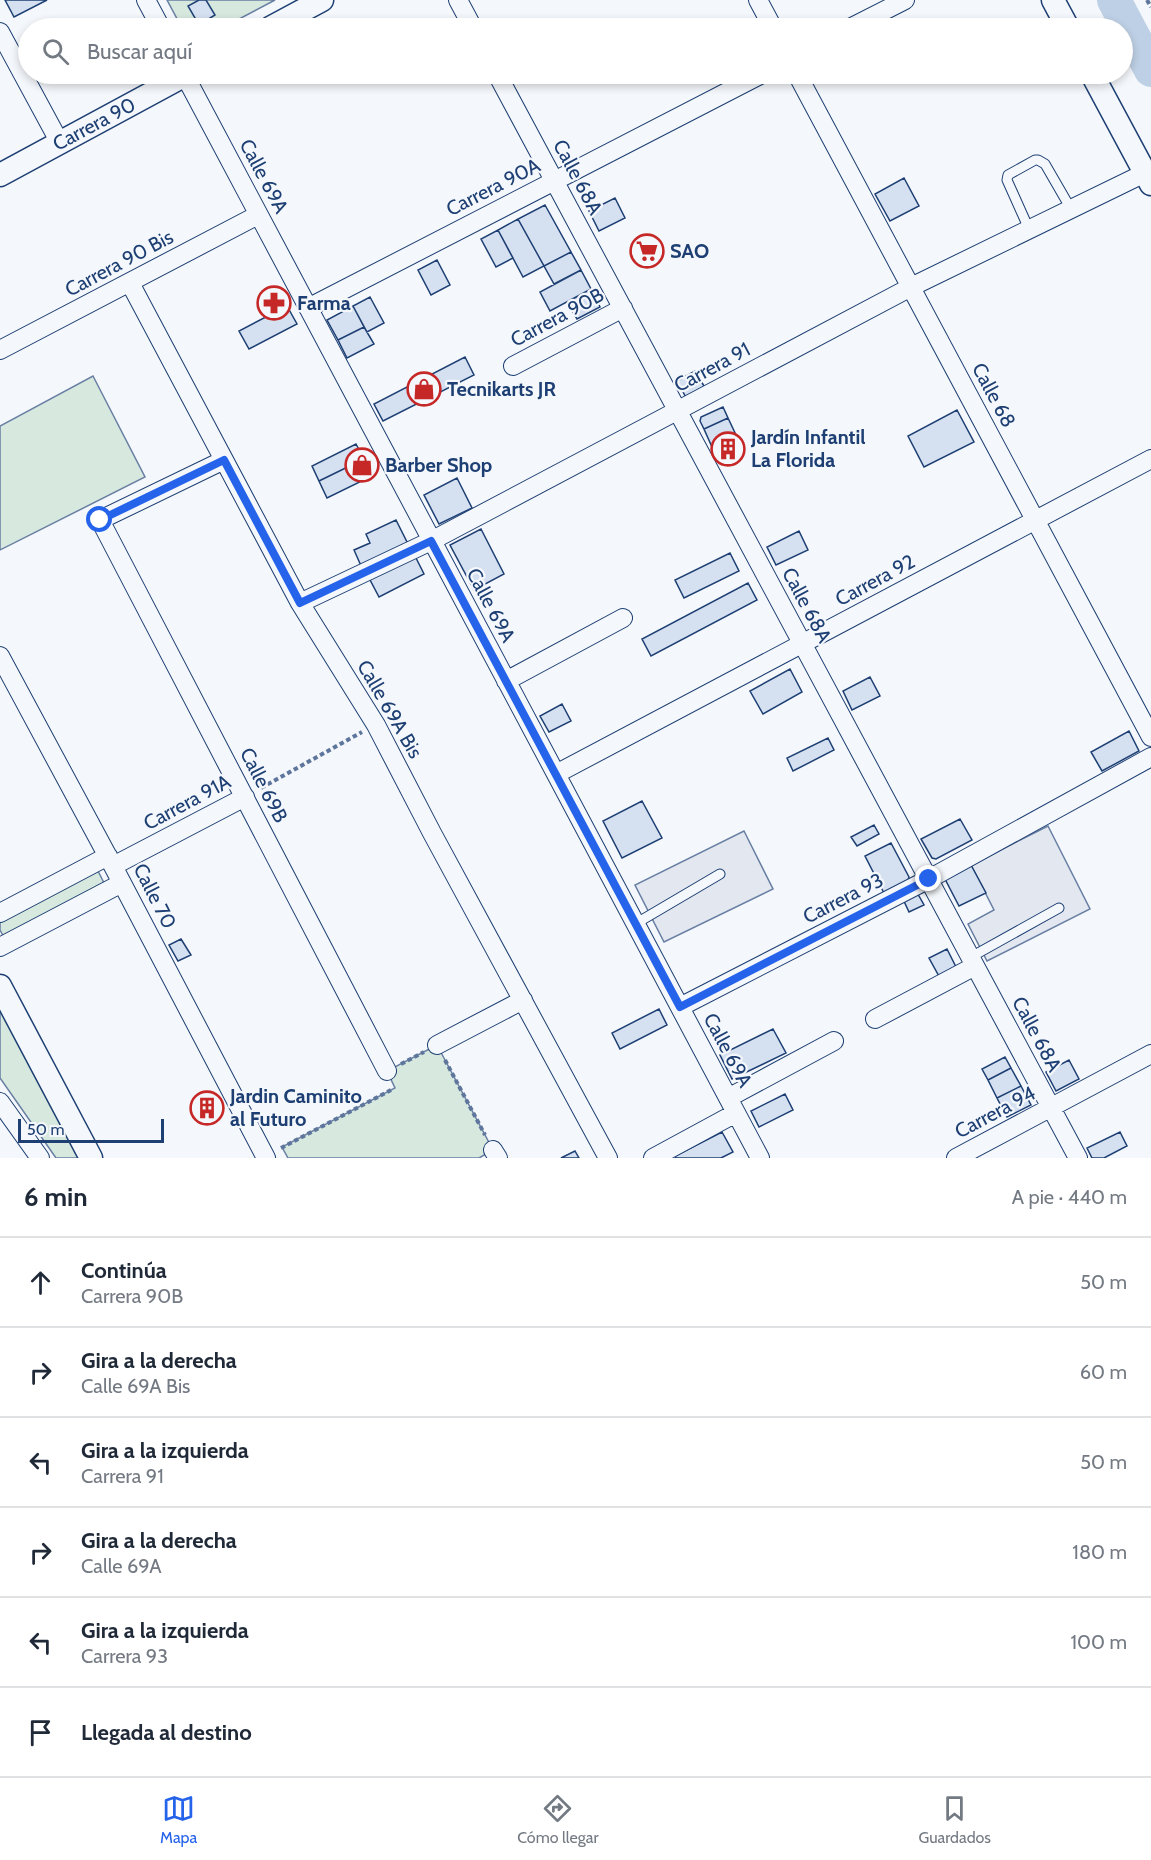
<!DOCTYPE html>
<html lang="es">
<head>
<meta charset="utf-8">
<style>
	:root { --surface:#fff; --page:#f2f2f3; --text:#1f2937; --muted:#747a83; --line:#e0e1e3; --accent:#2563eb }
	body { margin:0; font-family:Cabin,sans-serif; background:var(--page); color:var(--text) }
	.scale { position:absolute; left:18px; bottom:15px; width:146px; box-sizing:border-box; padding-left:6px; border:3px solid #1d3f73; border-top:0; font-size:16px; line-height:21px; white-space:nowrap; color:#1d3f73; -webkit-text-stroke:4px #f4f7fb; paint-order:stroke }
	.stop { position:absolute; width:18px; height:18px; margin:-14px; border:4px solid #2563eb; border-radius:50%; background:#fff }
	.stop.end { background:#2563eb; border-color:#fff; box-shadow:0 2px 6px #0008 }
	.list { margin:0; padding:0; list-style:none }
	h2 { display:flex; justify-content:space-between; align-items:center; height:78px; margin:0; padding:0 24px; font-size:26px }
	h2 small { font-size:20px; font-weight:400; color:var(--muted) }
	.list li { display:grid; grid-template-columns:39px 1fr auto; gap:18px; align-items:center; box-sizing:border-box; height:90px; padding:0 24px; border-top:2px solid var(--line) }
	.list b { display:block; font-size:22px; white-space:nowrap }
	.list p { margin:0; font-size:20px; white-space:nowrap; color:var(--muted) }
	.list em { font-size:20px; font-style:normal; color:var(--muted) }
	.icon { flex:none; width:33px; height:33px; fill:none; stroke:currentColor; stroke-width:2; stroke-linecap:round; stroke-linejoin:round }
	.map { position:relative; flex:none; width:1151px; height:1158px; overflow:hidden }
	.search { position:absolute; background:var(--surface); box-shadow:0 3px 9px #0003; left:18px; right:18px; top:18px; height:66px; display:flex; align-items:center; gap:15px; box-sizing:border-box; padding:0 21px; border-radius:33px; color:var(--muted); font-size:22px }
	.sheet { height:618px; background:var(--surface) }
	nav { display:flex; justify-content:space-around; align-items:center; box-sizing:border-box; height:84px; border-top:2px solid var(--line); background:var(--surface); font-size:16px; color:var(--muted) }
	nav a { display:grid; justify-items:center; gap:3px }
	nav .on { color:var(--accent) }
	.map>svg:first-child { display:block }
	.green { fill:#d7e8df; stroke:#687fa3; stroke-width:1.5 }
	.parking { fill:#e3e8f0; stroke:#687fa3; stroke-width:1.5 }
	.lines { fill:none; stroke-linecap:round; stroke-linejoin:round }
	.river { stroke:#bed0e5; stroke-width:34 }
	.building { fill:#d5e0f0; stroke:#1d3f73; stroke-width:1.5 }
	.service-casing { stroke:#1d3f73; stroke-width:11 }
	.minor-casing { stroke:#1d3f73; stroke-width:20 }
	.tertiary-casing { stroke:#1d3f73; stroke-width:25 }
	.path { stroke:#5e769c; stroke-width:4; stroke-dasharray:4.5 3; stroke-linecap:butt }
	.service { stroke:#f4f7fb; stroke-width:9 }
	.minor { stroke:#f4f7fb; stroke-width:18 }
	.tertiary { stroke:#f4f7fb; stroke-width:22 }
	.route { stroke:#2563eb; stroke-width:8 }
	.labels { text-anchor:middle; stroke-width:4.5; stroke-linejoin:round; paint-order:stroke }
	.street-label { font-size:20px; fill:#1d3f73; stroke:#f4f7fb }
	.poi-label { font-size:20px; font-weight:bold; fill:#1d3f73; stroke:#f4f7fb; text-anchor:start }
</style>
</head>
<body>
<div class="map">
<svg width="1151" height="1158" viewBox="0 0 1151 1158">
	<rect width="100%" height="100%" fill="#f4f7fb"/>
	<path class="green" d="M 167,0 L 275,0 L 222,28 L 182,28 Z
		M 93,376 L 145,477 L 0,550 L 0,426 Z
		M 97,869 L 106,887 L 5,939 L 0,930 L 0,920 Z
		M 0,1005 L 81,1158 L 56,1158 L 0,1078 Z
		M 437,1045 L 493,1150 L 479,1158 L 288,1158 L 282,1147 L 395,1088 L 387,1071 Z"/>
	<path class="parking" d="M 1048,826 L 1090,909 L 987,961 L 968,924 L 994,910 L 971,865 Z
		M 744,831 L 773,889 L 664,942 L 635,885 Z"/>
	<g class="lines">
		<path class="river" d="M 1114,0 L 1151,70"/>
	</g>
	<path class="building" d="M 5,0 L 47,0 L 14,17 Z
		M 199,0 L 206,0 L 215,15 L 199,25 L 188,6 Z
		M 904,178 L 919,206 L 890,221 L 875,194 Z
		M 615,198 L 625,218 L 599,231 L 589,211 Z
		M 545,205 L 571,252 L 544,266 L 518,219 Z
		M 518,219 L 544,266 L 523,277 L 498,230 Z
		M 498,230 L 513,258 L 496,267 L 481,239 Z
		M 571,252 L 581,270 L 554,284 L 544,266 Z
		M 437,260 L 450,285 L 431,295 L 418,270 Z
		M 581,270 L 591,289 L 550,311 L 540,292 Z
		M 591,289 L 600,307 L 577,319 L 567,302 Z
		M 281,295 L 284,302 L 267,311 L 263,305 Z
		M 370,297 L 384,323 L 367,332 L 353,306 Z
		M 287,306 L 297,324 L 249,349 L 239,331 Z
		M 353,306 L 364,327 L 338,340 L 327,320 Z
		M 364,327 L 374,344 L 347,358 L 338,340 Z
		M 465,357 L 474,375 L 383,421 L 374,404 Z
		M 695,371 L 707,391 L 688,401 L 677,381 Z
		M 723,407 L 728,418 L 704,429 L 700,421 L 701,417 Z
		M 957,410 L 974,442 L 924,467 L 908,436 Z
		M 728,418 L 736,435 L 712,447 L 704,429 Z
		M 736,435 L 744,450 L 720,462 L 712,447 Z
		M 356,444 L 364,459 L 319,481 L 312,466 Z
		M 364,459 L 372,476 L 327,498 L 319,481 Z
		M 457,478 L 472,508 L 439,524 L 424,495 Z
		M 396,520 L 409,546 L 362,568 L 354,550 L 370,543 L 366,534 Z
		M 481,529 L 504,574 L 474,590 L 450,545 Z
		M 799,531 L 808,550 L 776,565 L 767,547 Z
		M 730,553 L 739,571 L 684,598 L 675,580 Z
		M 414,554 L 424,574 L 379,597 L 368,576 Z
		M 748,583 L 757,600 L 651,656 L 642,639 Z
		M 790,669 L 802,692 L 763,714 L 750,691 Z
		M 870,677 L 880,696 L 852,710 L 843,691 Z
		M 562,704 L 571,721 L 549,732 L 540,716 Z
		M 1129,731 L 1139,751 L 1102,771 L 1091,752 Z
		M 828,738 L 834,750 L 793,771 L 787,758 Z
		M 642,801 L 662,838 L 622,858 L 603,821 Z
		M 960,819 L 972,840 L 936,859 L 932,858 L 921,839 Z
		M 874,825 L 879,834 L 857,846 L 851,837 Z
		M 891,843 L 909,877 L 907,883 L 885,895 L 865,856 Z
		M 971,865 L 986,893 L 959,906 L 945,879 Z
		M 915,893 L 919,896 L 924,905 L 909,912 L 903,899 Z
		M 181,939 L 191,955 L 178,961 L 169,945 Z
		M 947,949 L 957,969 L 940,978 L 929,958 Z
		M 659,1009 L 667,1025 L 620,1049 L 612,1033 Z
		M 773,1029 L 786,1053 L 732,1079 L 720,1055 Z
		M 1005,1057 L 1011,1068 L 988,1080 L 982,1069 Z
		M 1069,1060 L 1079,1079 L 1056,1091 L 1046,1072 Z
		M 1011,1068 L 1021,1086 L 997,1098 L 988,1080 Z
		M 1021,1086 L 1031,1105 L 1007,1117 L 997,1098 Z
		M 785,1094 L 793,1110 L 759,1127 L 751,1111 Z
		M 210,1097 L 219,1111 L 204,1118 L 195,1105 Z
		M 722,1132 L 733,1152 L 721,1158 L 676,1158 L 675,1156 Z
		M 1120,1132 L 1127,1146 L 1104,1158 L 1092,1158 L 1087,1148 Z
		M 575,1151 L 579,1158 L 561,1158 Z"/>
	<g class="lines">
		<defs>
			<path id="service" d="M 1029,229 L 1007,180 L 1008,175 L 1035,160 L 1038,160 L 1045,164 L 1071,209
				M 635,924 L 720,874
				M 971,957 L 1059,908"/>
			<path id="minor" d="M 146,0 L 161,28
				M 458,0 L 473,28
				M 758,0 L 773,28
				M 850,28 L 905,0
				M 0,32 L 60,143
				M 184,74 L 760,1158
				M 497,74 L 1078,1158
				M 797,74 L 1151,737
				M 130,283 L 300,603 L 376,725 L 432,833 L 608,1158
				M 308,308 L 762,74
				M 0,350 L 258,215
				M 513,366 L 623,308
				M 224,460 L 100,520 L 387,1071
				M 300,603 L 431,541 L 911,287 L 1145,173
				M 0,656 L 113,866 L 266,1158
				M 506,681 L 623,618
				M 556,774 L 1151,459
				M 113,866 L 245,797
				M 0,913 L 108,856
				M 0,947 L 122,883
				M 680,1007 L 929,879 L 1151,757
				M 875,1019 L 975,966
				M 437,1045 L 523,1000
				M 728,1098 L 834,1041
				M 0,1102 L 40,1158
				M 493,1150 L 498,1158
				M 653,1158 L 736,1113
				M 956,1158 L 1151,1054"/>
			<path id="tertiary" d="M 1053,0 L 1068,28
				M 270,28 L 322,0
				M 1092,74 L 1151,184
				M 0,175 L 187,74
				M 0,986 L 91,1158"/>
		</defs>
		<use href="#service" class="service-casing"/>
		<use href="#minor" class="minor-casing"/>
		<use href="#tertiary" class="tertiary-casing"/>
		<path class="path" d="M 1147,0 L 1151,7
			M 261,788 L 362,732
			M 445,1060 L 485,1135
			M 401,1064 L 424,1052
			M 281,1148 L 391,1090"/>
		<use href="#service" class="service"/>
		<use href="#minor" class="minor"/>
		<use href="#tertiary" class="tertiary"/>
	</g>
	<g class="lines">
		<path class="route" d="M 100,520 L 224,460 L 300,603 L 431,541 L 680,1007 L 929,879"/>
	</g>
	<defs>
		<symbol id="supermarket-ring" viewBox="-11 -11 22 22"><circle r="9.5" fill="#f4f7fb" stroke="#c62828" stroke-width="1.5"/><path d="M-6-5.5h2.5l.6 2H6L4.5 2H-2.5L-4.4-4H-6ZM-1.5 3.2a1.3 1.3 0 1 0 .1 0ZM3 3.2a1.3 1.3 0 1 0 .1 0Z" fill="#c62828"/></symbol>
		<symbol id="pharmacy-ring" viewBox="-11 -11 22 22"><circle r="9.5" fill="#f4f7fb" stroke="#c62828" stroke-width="1.5"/><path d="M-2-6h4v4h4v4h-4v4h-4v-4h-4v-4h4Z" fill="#c62828"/></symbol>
		<symbol id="shop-ring" viewBox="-11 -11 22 22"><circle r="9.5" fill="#f4f7fb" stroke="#c62828" stroke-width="1.5"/><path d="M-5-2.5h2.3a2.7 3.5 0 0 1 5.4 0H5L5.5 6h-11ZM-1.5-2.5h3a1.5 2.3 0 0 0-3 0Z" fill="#c62828"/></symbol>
		<symbol id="building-ring" viewBox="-11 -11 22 22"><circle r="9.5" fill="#f4f7fb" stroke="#c62828" stroke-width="1.5"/><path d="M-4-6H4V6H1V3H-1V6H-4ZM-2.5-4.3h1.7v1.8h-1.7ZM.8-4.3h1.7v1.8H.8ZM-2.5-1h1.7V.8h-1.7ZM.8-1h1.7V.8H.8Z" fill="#c62828"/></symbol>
	</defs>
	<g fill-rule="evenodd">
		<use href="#supermarket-ring" x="628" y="232" width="38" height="38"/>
		<use href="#pharmacy-ring" x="255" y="284" width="38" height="38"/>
		<use href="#shop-ring" x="405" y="370" width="38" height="38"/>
		<use href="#building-ring" x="709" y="430" width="38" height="38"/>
		<use href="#shop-ring" x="343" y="446" width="38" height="38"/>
		<use href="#building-ring" x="188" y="1089" width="38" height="38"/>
	</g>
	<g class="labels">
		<g class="street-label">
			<text transform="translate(94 124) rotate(-28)" y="7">Carrera 90</text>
			<text transform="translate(264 176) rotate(62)" y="7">Calle 69A</text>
			<text transform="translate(578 177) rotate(62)" y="7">Calle 68A</text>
			<text transform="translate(493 187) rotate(-27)" y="7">Carrera 90A</text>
			<text transform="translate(119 263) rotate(-28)" y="7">Carrera 90 Bis</text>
			<text transform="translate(557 317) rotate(-28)" y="7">Carrera 90B</text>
			<text transform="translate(712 367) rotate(-28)" y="7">Carrera 91</text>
			<text transform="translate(994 395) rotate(62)" y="7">Calle 68</text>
			<text transform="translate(875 580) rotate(-28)" y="7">Carrera 92</text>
			<text transform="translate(491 605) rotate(62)" y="7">Calle 69A</text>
			<text transform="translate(807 605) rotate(62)" y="7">Calle 68A</text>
			<text transform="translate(390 709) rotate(60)" y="7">Calle 69A Bis</text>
			<text transform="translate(264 785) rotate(63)" y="7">Calle 69B</text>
			<text transform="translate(187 802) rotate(-28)" y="7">Carrera 91A</text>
			<text transform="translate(155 896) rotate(63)" y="7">Calle 70</text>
			<text transform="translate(843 898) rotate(-27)" y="7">Carrera 93</text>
			<text transform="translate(1037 1034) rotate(62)" y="7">Calle 68A</text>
			<text transform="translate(728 1050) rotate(62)" y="7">Calle 69A</text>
			<text transform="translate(995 1112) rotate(-28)" y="7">Carrera 94</text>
		</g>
		<g class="poi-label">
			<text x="670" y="258">SAO</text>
			<text x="297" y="310">Farma</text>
			<text x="447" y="396">Tecnikarts JR</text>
			<text x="751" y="444">Jardín Infantil<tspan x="751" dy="23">La Florida</tspan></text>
			<text x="385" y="472">Barber Shop</text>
			<text x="230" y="1103">Jardin Caminito<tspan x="230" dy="23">al Futuro</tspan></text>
		</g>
	</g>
</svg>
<div class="scale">50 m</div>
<div class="stop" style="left:100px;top:520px"></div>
<div class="stop end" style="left:929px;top:879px"></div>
<div class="search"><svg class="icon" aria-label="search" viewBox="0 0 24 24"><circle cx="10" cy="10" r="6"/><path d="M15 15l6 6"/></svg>Buscar aquí</div>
</div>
<section class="sheet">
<h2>6 min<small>A pie · 440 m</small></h2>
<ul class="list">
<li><svg class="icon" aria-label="ahead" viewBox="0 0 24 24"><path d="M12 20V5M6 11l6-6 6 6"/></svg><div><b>Continúa</b><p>Carrera 90B</p></div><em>50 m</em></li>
<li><svg class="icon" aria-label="right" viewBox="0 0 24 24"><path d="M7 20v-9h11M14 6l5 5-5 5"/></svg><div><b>Gira a la derecha</b><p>Calle 69A Bis</p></div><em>60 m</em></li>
<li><svg class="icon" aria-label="left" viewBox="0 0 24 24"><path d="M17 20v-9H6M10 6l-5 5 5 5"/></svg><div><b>Gira a la izquierda</b><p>Carrera 91</p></div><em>50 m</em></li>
<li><svg class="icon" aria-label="right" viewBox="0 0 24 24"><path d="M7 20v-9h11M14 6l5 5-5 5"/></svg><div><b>Gira a la derecha</b><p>Calle 69A</p></div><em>180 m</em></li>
<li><svg class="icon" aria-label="left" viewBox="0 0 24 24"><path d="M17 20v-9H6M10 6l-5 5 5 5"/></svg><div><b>Gira a la izquierda</b><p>Carrera 93</p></div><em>100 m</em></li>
<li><svg class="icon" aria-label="arrive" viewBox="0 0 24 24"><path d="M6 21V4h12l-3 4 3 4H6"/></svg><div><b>Llegada al destino</b></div></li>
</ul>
</section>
<nav>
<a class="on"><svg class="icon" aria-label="map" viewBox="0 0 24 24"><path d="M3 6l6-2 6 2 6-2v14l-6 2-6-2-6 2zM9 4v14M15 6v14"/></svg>Mapa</a>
<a><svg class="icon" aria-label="directions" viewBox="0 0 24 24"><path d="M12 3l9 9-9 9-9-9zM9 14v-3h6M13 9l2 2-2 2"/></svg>Cómo llegar</a>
<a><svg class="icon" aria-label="saved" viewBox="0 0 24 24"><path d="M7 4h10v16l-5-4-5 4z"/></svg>Guardados</a>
</nav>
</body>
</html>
